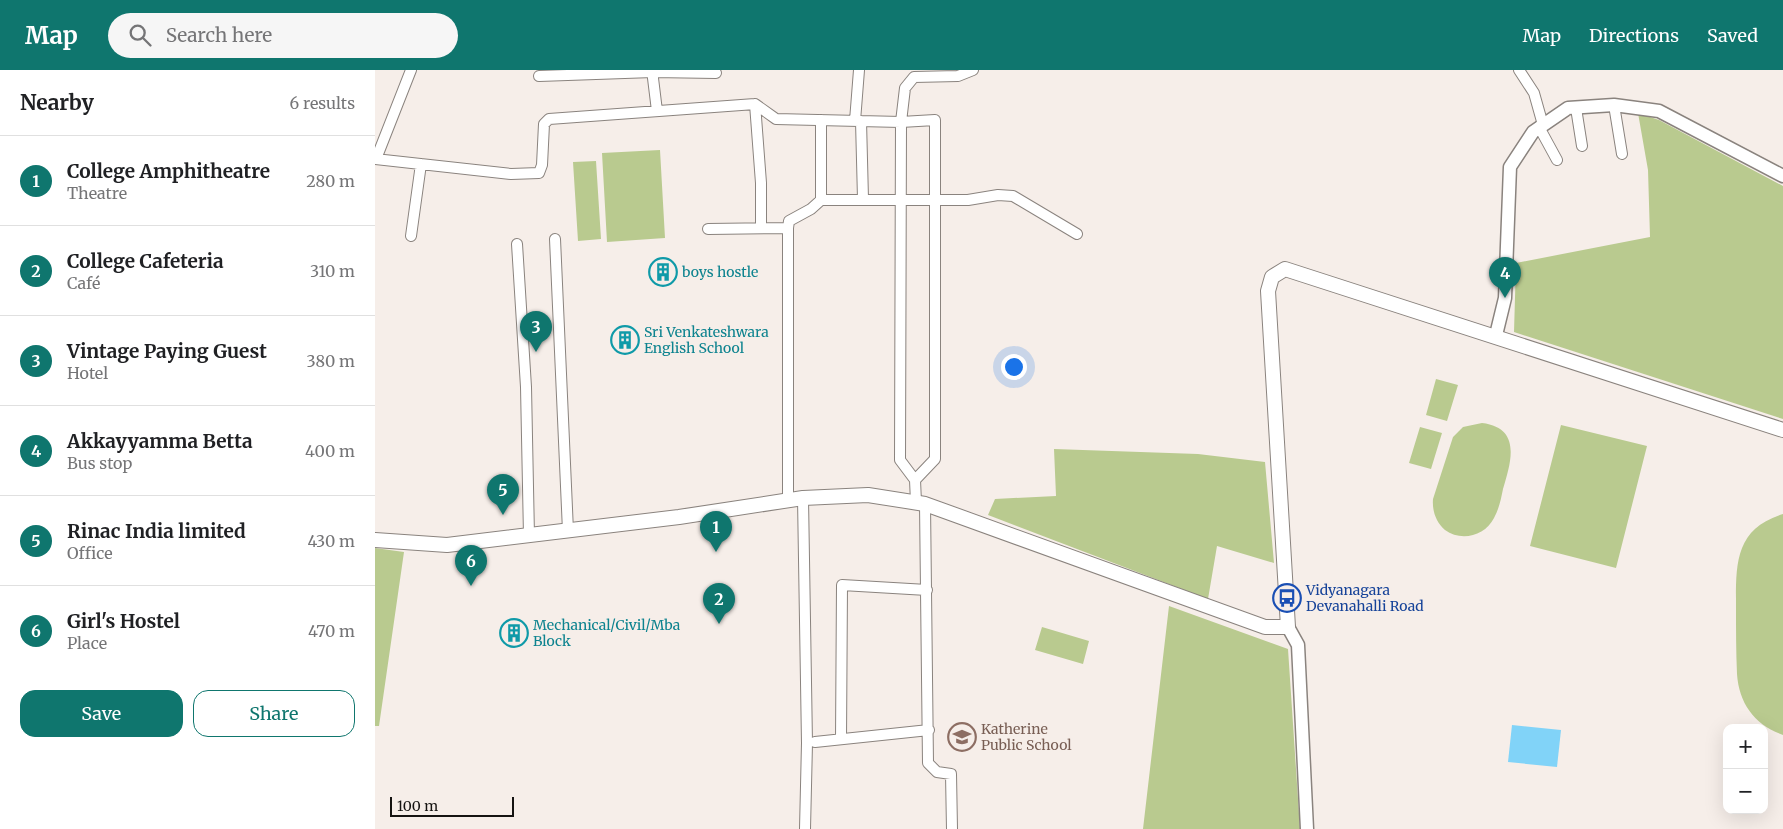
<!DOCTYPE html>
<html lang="en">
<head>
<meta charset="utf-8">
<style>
	:root { --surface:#fff; --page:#f6f6f6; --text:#202124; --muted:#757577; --line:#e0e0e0; --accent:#0f766e }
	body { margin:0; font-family:Merriweather,serif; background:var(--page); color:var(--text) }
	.controls { position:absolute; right:15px; bottom:15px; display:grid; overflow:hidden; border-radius:10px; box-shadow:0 5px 20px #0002 }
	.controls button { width:45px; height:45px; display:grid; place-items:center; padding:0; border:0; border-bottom:1px solid var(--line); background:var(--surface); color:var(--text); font:25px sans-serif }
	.scale { position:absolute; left:15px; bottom:12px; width:124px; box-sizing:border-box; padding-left:5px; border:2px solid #151311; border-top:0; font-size:14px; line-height:18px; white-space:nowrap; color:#151311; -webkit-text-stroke:4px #f6eee9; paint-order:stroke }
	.you { position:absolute; left:638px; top:296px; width:18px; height:18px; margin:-12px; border:4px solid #fff; border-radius:50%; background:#1a73e8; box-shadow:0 0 0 8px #1a73e833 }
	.badge { display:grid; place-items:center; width:32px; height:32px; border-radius:50%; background:var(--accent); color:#fff; font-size:16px; font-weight:700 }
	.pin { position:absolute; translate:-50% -41px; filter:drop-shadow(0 1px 2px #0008) }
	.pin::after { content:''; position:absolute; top:26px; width:18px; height:15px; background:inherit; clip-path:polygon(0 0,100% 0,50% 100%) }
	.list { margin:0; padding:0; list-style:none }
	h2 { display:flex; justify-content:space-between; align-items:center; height:65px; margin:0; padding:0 20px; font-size:21px }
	h2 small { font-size:16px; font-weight:400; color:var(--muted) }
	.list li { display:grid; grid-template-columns:32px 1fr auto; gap:15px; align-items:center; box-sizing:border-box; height:90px; padding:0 20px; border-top:1px solid var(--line) }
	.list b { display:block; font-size:19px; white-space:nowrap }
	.list p { margin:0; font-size:16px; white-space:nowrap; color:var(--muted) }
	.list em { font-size:16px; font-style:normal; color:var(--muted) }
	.actions { display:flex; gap:10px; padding:15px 20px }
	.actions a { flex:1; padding:11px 0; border:1px solid var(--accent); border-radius:15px; text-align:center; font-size:18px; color:var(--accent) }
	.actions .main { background:var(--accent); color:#fff }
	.icon { flex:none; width:28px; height:28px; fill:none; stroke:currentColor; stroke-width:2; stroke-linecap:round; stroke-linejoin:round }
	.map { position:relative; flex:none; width:1408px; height:759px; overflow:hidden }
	header { display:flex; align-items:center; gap:30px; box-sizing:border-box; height:70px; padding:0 25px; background:var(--accent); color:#fff }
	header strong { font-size:24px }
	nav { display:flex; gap:28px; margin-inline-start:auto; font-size:18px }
	.search { width:350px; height:45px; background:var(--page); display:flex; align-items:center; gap:12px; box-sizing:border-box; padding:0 18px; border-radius:28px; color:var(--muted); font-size:19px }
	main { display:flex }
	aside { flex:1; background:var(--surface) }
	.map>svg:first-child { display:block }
	.green { fill:#b9ca8f }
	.water { fill:#81d3f8 }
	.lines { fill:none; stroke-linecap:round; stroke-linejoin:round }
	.minor-casing { stroke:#8a837e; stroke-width:12 }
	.tertiary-casing { stroke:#8a837e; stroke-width:15 }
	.secondary-casing { stroke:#8a837e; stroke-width:16 }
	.minor { stroke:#fff; stroke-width:10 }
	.tertiary { stroke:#fff; stroke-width:12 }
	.secondary { stroke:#fff; stroke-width:14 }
	.labels { text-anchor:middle; stroke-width:5; stroke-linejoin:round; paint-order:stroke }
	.culture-label { font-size:14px; fill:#0d838f; stroke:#f6eee9; text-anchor:start }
	.transit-label { font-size:14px; fill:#164399; stroke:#f6eee9; text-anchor:start }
	.education-label { font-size:14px; fill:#785e54; stroke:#f6eee9; text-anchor:start }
</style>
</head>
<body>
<header>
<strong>Map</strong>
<div class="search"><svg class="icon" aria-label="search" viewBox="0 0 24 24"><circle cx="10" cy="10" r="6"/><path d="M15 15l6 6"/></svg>Search here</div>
<nav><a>Map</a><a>Directions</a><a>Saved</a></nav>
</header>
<main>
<aside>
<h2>Nearby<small>6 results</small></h2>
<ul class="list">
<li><span class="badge">1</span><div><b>College Amphitheatre</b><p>Theatre</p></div><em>280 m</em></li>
<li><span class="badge">2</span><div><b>College Cafeteria</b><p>Café</p></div><em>310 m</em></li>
<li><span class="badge">3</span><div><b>Vintage Paying Guest</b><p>Hotel</p></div><em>380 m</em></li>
<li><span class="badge">4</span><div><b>Akkayyamma Betta</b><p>Bus stop</p></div><em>400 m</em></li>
<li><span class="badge">5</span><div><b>Rinac India limited</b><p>Office</p></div><em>430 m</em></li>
<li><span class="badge">6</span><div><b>Girl's Hostel</b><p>Place</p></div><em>470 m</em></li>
</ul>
<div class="actions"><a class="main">Save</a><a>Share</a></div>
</aside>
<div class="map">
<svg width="1408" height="759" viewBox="0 0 1408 759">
	<rect width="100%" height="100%" fill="#f6eee9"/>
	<path class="green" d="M 1263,43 L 1284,50 L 1408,116 L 1408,349 L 1139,262 L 1141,193 L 1275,167 L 1273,100 Z
		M 285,80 L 290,168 L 232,172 L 227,83 Z
		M 221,91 L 226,169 L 203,171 L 198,92 Z
		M 1061,309 L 1083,315 L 1072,351 L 1051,345 Z
		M 1107,353 C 1147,358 1136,392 1128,419 C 1126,429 1124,439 1119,448 C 1110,466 1086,472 1070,460 C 1061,452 1057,441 1058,429 L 1078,367 L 1088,357 Z
		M 1186,355 L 1272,376 L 1241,498 L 1155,476 Z
		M 1045,357 L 1067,363 L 1056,399 L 1034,393 Z
		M 679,379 L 823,384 L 890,392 L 899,493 L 842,476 L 833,529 L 613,445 L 620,429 L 681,426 Z
		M 1408,444 L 1408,665 C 1380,655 1364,634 1362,604 C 1361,582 1361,560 1361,538 C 1361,495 1359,459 1408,444 Z
		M 0,478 L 29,482 L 4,656 L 0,656 Z
		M 794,536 L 913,579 L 925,759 L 768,759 Z
		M 667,557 L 714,571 L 708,594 L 660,580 Z"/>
	<path class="water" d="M 1137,655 L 1186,660 L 1182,697 L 1133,692 Z"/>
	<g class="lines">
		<defs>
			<path id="minor" d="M 277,0 L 282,41
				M 1144,0 L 1159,23 L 1168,55
				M 164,6 L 278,2 L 341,3
				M 380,34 L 386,113 L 386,158
				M 1239,35 L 1247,84
				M 1201,38 L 1207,76
				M 480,51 L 484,0
				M 486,51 L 488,129
				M 1164,57 L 1182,90
				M 0,89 L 136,104 L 164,103 L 167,95 L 169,54 L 174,49 L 380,34 L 401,49 L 526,52 L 525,390 L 540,410 L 541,432
				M 1,89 L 36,0
				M 446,130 L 593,130 L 623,125 L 638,126 L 702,164
				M 333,159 L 413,158
				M 36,166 L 46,94
				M 180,169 L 193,461
				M 142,174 L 151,317 L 154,466
				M 540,410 L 560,389 L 560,50 L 526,52 L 530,18 L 539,7 L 583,6 L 598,0
				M 428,428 L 432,673 L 430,759
				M 413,431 L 413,158 L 414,151 L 436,139 L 446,130 L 446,50
				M 550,434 L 553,693 L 562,702 L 576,704 L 577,759
				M 466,669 L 467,515 L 552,520
				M 440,672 L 554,660"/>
			<path id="tertiary" d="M 1121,265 L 1130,228 L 1135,97 L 1158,62 L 1193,38 L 1239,35 L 1284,41 L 1408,106
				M 913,557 L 923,575 L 932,759"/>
			<path id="secondary" d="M 0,470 L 72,475 L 304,447 L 428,428 L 493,425 L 550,434 L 890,557 L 913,557 L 893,221 L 897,207 L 910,199 L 1408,360"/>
		</defs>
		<use href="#minor" class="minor-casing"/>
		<use href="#tertiary" class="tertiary-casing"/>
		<use href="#secondary" class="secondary-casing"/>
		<use href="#minor" class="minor"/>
		<use href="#tertiary" class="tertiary"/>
		<use href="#secondary" class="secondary"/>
	</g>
	<defs>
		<symbol id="building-ring" viewBox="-11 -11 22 22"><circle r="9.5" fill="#f6eee9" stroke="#0f9aa8" stroke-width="1.5"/><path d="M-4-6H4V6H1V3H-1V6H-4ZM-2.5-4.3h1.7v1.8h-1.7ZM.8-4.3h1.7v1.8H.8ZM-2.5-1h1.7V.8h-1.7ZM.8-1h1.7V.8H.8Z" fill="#0f9aa8"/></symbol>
		<symbol id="bus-ring" viewBox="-11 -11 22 22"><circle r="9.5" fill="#f6eee9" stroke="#1a4fb4" stroke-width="1.5"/><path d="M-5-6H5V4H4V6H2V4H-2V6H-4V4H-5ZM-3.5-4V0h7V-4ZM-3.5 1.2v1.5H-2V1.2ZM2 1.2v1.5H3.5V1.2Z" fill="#1a4fb4"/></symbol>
		<symbol id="school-ring" viewBox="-11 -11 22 22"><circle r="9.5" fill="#f6eee9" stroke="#8d6e63" stroke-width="1.5"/><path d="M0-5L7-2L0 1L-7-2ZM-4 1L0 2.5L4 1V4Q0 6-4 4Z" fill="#8d6e63"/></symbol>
	</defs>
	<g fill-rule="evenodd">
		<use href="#building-ring" x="272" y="186" width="32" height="32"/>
		<use href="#building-ring" x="234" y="254" width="32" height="32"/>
		<use href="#bus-ring" x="896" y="512" width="32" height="32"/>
		<use href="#building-ring" x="123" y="547" width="32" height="32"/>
		<use href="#school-ring" x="571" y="651" width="32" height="32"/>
	</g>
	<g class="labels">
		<g class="culture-label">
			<text x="307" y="207">boys hostle</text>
			<text x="269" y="267">Sri Venkateshwara<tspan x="269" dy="16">English School</tspan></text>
			<text x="158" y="560">Mechanical/Civil/Mba<tspan x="158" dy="16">Block</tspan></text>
		</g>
		<g class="transit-label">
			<text x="931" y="525">Vidyanagara<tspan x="931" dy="16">Devanahalli Road</tspan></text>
		</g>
		<g class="education-label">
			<text x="606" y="664">Katherine<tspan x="606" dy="16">Public School</tspan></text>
		</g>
	</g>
</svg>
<div class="controls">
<button>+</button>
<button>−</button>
</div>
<div class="scale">100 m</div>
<div class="you"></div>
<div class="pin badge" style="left:341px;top:482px">1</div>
<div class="pin badge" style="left:344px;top:554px">2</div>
<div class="pin badge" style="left:161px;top:282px">3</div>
<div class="pin badge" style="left:1130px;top:228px">4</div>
<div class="pin badge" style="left:128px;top:445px">5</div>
<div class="pin badge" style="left:96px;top:516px">6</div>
</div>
</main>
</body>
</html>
